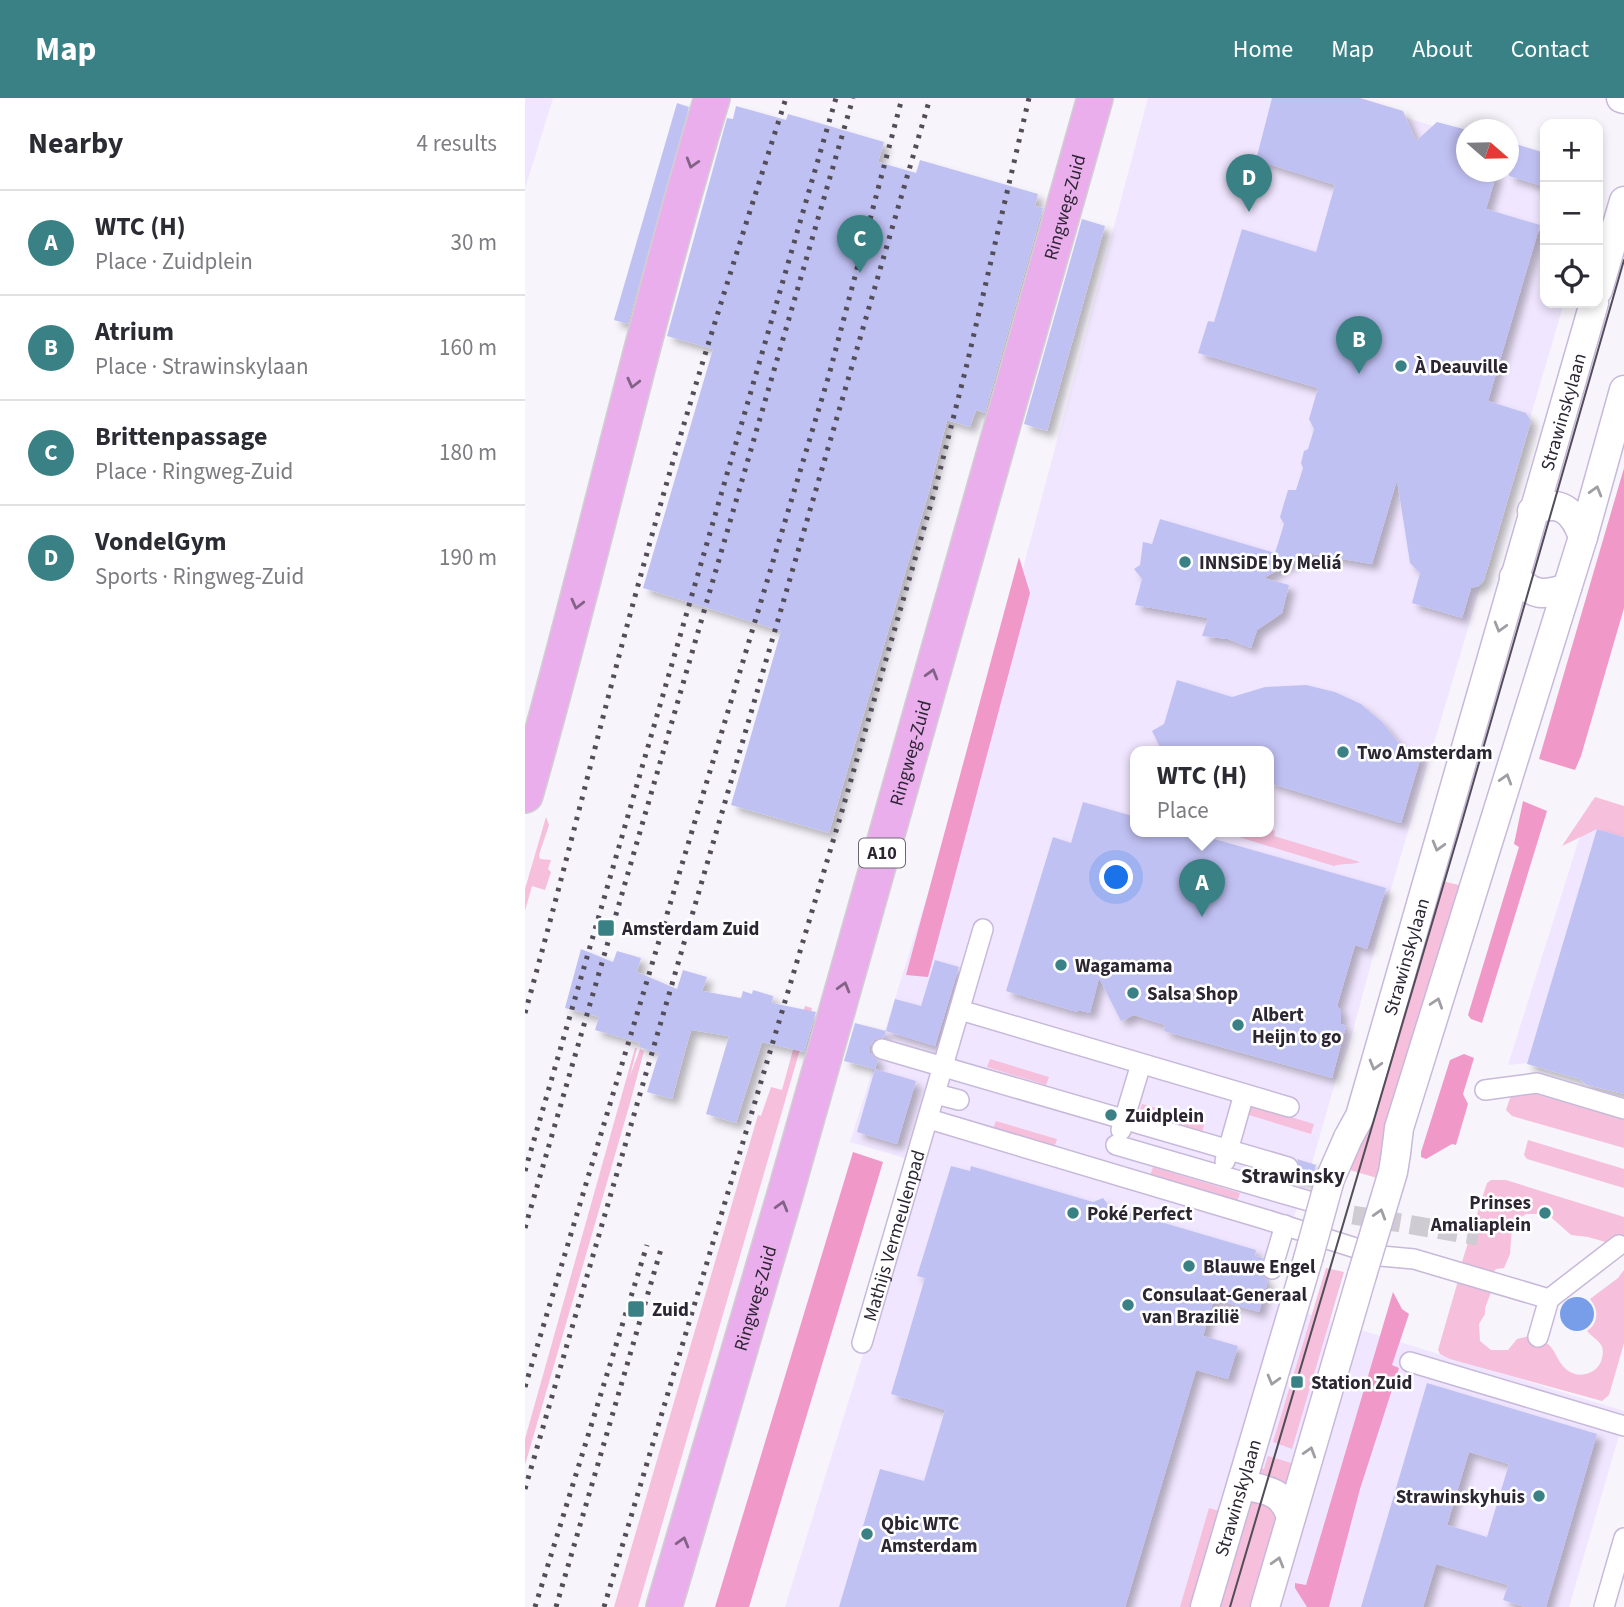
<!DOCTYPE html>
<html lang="en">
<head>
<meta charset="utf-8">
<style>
	:root { --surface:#fff; --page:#f2f2f3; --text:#2b2b33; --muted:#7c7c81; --line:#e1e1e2; --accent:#398185 }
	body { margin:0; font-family:"Source Sans 3",sans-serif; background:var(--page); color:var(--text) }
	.controls { position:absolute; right:21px; top:21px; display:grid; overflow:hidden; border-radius:14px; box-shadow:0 4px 10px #0003 }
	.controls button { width:63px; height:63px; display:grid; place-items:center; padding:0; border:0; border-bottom:2px solid var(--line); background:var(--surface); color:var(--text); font:35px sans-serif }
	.compass { position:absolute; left:931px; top:21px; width:63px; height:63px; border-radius:50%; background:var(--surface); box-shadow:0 4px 10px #0003; rotate:110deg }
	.you { position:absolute; left:592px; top:780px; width:24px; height:24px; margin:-18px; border:5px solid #fff; border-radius:50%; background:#1a73e8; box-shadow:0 0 0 10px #1a73e833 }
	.badge { display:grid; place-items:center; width:46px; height:46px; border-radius:50%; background:var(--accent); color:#fff; font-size:23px; font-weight:700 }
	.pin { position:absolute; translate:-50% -58px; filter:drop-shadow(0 2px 4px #0008) }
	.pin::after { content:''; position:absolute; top:37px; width:24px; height:21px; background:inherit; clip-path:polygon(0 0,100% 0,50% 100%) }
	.popup { position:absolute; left:605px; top:648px; width:144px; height:91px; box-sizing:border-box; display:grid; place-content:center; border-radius:14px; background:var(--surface); filter:drop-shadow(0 2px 5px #0005); font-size:23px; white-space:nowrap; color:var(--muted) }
	.popup b { font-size:26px; color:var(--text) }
	.popup::after { content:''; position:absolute; left:50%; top:100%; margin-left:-14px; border:14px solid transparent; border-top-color:var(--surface) }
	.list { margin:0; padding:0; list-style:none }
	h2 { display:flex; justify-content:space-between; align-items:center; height:91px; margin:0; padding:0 28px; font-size:30px }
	h2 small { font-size:23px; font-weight:400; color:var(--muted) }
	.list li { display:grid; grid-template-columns:46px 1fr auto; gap:21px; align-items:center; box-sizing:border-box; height:105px; padding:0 28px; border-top:2px solid var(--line) }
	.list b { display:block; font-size:26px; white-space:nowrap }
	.list p { margin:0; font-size:23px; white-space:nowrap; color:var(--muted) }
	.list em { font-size:23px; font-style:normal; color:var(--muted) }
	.icon { flex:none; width:38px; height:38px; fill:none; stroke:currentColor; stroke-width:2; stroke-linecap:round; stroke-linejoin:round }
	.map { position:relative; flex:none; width:1099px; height:1509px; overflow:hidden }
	header { display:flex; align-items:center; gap:42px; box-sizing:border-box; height:98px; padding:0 35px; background:var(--accent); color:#fff }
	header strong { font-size:33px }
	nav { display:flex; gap:38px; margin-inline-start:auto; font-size:24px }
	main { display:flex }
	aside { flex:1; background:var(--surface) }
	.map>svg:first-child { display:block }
	.built { fill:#f0e6ff; fill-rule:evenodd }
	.green { fill:#f6bfdb }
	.forest { fill:#f099c8 }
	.water { fill:#789ee9 }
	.building { fill:#c0c1f3; fill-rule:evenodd; filter:url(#shadow) }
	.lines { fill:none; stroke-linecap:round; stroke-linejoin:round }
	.street-tunnel { stroke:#cecbd3; stroke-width:19; stroke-dasharray:19 10; stroke-linecap:butt }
	.street-casing { stroke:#c7b9da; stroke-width:22 }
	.secondary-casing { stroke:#c7b9da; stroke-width:31 }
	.highway-casing { stroke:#d1cfd2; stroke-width:38 }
	.street { stroke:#fff; stroke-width:19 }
	.secondary { stroke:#fff; stroke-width:28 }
	.highway { stroke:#eaaeec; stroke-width:35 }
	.tram { stroke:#524d58; stroke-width:2 }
	.rail { stroke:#524d58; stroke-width:5; stroke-dasharray:3.5 7; stroke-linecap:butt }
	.secondary-bridge-casing { stroke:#c7b9da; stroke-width:31; stroke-linecap:butt }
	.secondary-bridge { stroke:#fff; stroke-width:28 }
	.oneway { stroke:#826386 }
	.oneway2 { stroke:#a09da3 }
	.poi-dot { fill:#398185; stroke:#fff; stroke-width:2.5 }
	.labels { text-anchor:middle; stroke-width:5; stroke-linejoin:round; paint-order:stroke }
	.shield { fill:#fff; stroke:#6b6770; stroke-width:2 }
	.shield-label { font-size:18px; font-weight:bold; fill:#2c2633 }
	.street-label { font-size:19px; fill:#2c2633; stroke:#fff }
	.poi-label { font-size:19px; font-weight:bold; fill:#2c2633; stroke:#fff; text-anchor:start }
	.neighbourhood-label { font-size:21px; font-weight:bold; fill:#2c2633; stroke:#fff }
</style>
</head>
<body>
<header>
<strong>Map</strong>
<nav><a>Home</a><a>Map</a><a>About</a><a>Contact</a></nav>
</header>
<main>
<aside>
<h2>Nearby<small>4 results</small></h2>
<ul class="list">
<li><span class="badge">A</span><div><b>WTC (H)</b><p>Place · Zuidplein</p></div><em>30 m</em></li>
<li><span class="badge">B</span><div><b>Atrium</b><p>Place · Strawinskylaan</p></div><em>160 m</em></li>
<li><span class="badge">C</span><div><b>Brittenpassage</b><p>Place · Ringweg-Zuid</p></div><em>180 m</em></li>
<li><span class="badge">D</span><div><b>VondelGym</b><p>Sports · Ringweg-Zuid</p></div><em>190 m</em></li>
</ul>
</aside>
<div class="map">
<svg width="1099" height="1509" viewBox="0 0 1099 1509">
	<defs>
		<filter id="shadow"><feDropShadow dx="6" dy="6" stdDeviation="3.5" flood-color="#0004"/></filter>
	</defs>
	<rect width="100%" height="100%" fill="#f7f4fb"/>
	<path class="built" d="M 0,0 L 28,0 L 0,91 Z
		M 623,0 L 817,0 L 941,38 L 942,74 L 984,74 L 984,51 L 1020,62 L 1020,205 L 1039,205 L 868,784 L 823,951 L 812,978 L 780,1089 L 738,1202 L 1099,1313 L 1099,1320 L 1044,1509 L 260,1509 L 397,1065 L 325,1044 L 459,617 ZM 610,653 L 744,653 L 744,733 L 610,733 Z
		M 1066,703 L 1099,712 L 1016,964 L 983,967 Z"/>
	<path class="green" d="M 1070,699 L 1099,708 L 1099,739 L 1072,731 L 1037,748 Z
		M 21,719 L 24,727 L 14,757 L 15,761 L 26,762 L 23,771 L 26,774 L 20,792 L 7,788 L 0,813 L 0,791 Z
		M 744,731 L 750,733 L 749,738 L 835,764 C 826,767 818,765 809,768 L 694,733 L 744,733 Z
		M 917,783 L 938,788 L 859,1082 L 818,1070 Z
		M 280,908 L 287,910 L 113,1509 L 89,1509 L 233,1017 L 236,1018 L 246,989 L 257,992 Z
		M 110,950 L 112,950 L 105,978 L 115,951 L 119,953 L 105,1005 L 0,1367 L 0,1341 Z
		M 465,961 L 524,979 L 521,987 L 462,969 Z
		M 994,991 L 1099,1022 L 1099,1050 L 987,1018 L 981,1012 L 987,994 Z
		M 617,1006 L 680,1024 L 677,1034 L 614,1015 Z
		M 726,1007 L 789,1026 L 786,1036 L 724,1017 Z
		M 471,1023 L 532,1041 L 529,1050 L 468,1031 Z
		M 1003,1042 L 1099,1071 L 1099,1090 L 1002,1061 L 999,1057 Z
		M 628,1069 L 715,1095 L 712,1104 L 625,1078 Z
		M 966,1082 L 981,1082 L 1099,1119 L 1099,1139 L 1084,1145 L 1063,1139 L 1046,1137 L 1027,1120 L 1018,1116 L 1001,1116 L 993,1121 L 987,1129 L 985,1156 L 979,1170 L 971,1171 L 965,1178 L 936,1167 L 962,1085 Z
		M 801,1170 L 819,1174 L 767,1351 L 748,1344 Z
		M 1099,1172 L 1099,1245 L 1084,1297 L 1077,1303 L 925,1261 L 915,1256 L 913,1252 L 933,1183 L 968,1189 L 960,1210 L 960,1216 L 954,1226 L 955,1243 L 966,1252 L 983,1252 L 992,1241 L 1008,1237 C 1035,1249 1027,1259 1042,1272 C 1055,1282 1074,1275 1077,1260 C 1081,1245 1071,1243 1062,1233 C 1074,1225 1074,1211 1065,1201 L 1093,1180 Z
		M 743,1358 L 776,1368 L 766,1391 L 731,1375 L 727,1367 L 739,1371 Z
		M 721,1401 L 754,1408 L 730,1492 L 730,1509 L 688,1509 Z
		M 684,1410 L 698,1414 L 666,1509 L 655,1509 Z"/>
	<path class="forest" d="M 1099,370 L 1099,510 L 1056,658 L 1050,672 L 1014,661 Z
		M 494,459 L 505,495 L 403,879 L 381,877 Z
		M 998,703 L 1022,713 L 957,925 L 946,921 L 943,917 L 994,749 L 989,746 Z
		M 939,956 L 949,960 L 938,996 L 943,1006 L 931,1047 L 927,1046 L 901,1061 L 896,1059 L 896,1054 L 925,962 Z
		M 328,1054 L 358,1064 L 224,1509 L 190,1509 Z
		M 868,1194 L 877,1211 L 884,1216 L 867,1267 L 874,1270 L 835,1391 L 804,1509 L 782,1509 L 770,1490 L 770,1485 L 781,1487 Z"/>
	<path class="water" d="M1035 1216a17 17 0 1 1 34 0a17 17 0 1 1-34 0Z"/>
	<path class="building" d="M 747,0 L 835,0 L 878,13 L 891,43 L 912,24 L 942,32 L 942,74 L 972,74 L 961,111 L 1015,127 L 963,303 L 1001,315 L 1006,323 L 959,482 L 954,488 L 946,490 L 937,520 L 887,505 L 895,475 L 885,465 L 872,382 L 847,466 L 782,455 L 739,480 L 764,487 L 757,515 L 732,532 L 726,550 L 703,541 L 677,538 L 683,520 L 610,507 L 617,481 L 609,471 L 615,467 L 618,444 L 627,446 L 635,421 L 750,455 L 759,426 L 755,419 L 763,392 L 771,392 L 778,370 L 776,365 L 779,353 L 783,351 L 789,331 L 784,321 L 793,290 L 673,255 L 683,223 L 689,224 L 717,131 L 791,154 L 810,87 L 731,62 Z
		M 152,5 L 164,9 L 103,226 L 89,222 Z
		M 211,8 L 261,22 L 263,16 L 359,44 L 353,64 L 391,75 L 395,62 L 513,96 L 510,108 L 518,110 L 460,315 L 451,312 L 445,329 L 422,322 L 405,390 L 304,735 L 206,707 L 256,533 L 118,490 L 188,251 L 142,238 L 202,20 L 208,21 Z
		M 984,44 L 1020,55 L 1020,89 L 984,78 Z
		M 557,121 L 580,128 L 522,333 L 499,326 Z
		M 652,582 L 707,599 L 740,589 L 781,587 L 810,594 L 836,606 L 857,624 L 878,650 L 897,655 L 876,725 L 744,685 L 744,653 L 637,653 L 627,633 L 639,626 Z
		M 558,704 L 611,719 L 611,733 L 661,733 L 861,790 L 842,851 L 830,847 L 812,908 L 816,912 L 816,926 L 821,928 L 807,980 L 639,933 L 640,927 L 609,917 L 596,923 L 574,880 L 565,915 L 553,912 L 552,914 L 481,893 L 528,739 L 546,745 Z
		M 1072,731 L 1099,739 L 1099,996 L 1062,987 L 1054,981 L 1002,966 Z
		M 56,851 L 88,864 L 92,853 L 116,860 L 112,874 L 152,891 L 158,872 L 182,879 L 177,893 L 216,900 L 218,893 L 227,896 L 228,892 L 248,898 L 247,905 L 291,914 L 279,954 L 237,944 L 211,1025 L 181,1016 L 204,938 L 166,932 L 147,1001 L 122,994 L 134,955 L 114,949 L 115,945 L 70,932 L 74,919 L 40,910 Z
		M 410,862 L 434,869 L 410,948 L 361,933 L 370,901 L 396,908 Z
		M 330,925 L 361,933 L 359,939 L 349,942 L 345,948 L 345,955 L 353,962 L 350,971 L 319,963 Z
		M 350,971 L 391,983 L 372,1046 L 332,1034 Z
		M 772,1061 L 791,1067 L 786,1085 L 767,1080 L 775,1072 Z
		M 426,1068 L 445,1073 L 446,1068 L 568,1104 L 578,1100 L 585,1109 L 731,1152 L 730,1158 L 738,1160 L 735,1175 L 743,1183 L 734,1214 L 689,1201 L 678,1238 L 713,1248 L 703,1281 L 671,1272 L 600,1509 L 314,1509 L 355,1371 L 399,1383 L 420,1312 L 366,1296 L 400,1180 L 392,1178 Z
		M 902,1285 L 1072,1336 L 1021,1509 L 1000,1509 L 978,1502 L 983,1487 L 911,1466 L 898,1509 L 836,1509 ZM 944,1354 L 984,1366 L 962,1439 L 922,1427 Z"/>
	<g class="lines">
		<path class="street-tunnel" d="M 828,1117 L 953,1138"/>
		<defs>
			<g id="street">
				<path d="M 435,912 L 764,1009"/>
				<path d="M 357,951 L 763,1069"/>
				<path d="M 960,992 L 1012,985 L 1099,1011"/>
				<path d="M 411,996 L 434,1002"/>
				<path d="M 404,1021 L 739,1121 L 856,1158 L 889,1161 L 1024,1201 L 1013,1239"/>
				<path d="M 596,1032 L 616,966"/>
				<path d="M 591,1047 L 794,1106"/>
				<path d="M 700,1063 L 719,996"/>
				<path d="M 747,1171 L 760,1127"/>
				<path d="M 1024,1201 L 1094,1147"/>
				<path id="s1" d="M 337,1245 L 458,831"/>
				<path d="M 885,1264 L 1099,1328"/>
				<path d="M 1079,1509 L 1099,1440"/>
			</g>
			<g id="secondary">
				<path d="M 1096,0 L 1099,1"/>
				<path d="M 1073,192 L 1099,103"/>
				<path d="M 1007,413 C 1035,400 1049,413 1058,439"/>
				<path d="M 989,479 C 1009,498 1017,498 1042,490"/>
				<path id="s2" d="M 823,1040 L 835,1018 L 1069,205"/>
				<path d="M 871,1055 L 874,1030 L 1058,439 L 1099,292"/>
				<path d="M 717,1387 C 742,1392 758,1393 766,1419"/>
				<path id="s3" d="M 680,1509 L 783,1161"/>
				<path d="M 740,1509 L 837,1177"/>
			</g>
			<g id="highway">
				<path d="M 0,697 C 66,466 117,231 187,0"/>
				<path id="s4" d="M 139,1509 L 261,1093 L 570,0"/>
			</g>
		</defs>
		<use href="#street" class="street-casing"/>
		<use href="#secondary" class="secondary-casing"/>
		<use href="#highway" class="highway-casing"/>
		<use href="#street" class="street"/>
		<use href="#secondary" class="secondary"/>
		<use href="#highway" class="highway"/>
		<path class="tram" d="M 705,1509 L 934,734 L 1099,162"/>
		<path class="rail" d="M 0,915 C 43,762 79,608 122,455 C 164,302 213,151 261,0
			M 0,1073 L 311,0
			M 0,1130 L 328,0
			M 0,1289 L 304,277 L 377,0
			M 0,1391 L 405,0
			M 10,1509 L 122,1147
			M 31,1509 L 136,1151
			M 79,1509 L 317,713 L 410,392 L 442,266 L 504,0"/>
		<defs>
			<path id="secondary-bridge" d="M 783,1161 L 805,1081 L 823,1040
				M 837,1177 L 868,1074 L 871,1055"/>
		</defs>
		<use href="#secondary-bridge" class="secondary-bridge-casing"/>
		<use href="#secondary-bridge" class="secondary-bridge"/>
	</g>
	<defs><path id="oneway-chevron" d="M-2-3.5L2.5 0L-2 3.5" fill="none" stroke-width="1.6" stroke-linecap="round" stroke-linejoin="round" transform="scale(1.75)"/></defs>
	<g class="oneway">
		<use href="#oneway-chevron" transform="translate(167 65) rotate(107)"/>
		<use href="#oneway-chevron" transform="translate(108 285) rotate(104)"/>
		<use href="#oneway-chevron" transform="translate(52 506) rotate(104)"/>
		<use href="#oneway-chevron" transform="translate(407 576) rotate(-74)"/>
		<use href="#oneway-chevron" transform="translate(319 889) rotate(-74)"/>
		<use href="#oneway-chevron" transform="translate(257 1108) rotate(-74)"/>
		<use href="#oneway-chevron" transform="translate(158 1444) rotate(-74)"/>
	</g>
	<g class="oneway2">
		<use href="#oneway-chevron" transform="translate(1071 393) rotate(-74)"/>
		<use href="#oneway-chevron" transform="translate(975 529) rotate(106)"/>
		<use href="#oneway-chevron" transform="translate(981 681) rotate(-73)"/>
		<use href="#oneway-chevron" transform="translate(913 748) rotate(106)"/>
		<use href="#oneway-chevron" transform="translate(912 905) rotate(-72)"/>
		<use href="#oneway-chevron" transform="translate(850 967) rotate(106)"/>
		<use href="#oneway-chevron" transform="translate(855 1116) rotate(-73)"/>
		<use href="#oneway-chevron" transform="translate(748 1282) rotate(106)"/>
		<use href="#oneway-chevron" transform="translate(785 1354) rotate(-73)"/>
		<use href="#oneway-chevron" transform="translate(753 1464) rotate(-74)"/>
	</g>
	<g class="poi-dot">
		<circle cx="876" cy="268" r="7"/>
		<circle cx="660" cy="464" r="7"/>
		<circle cx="818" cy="654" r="7"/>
		<rect x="72" y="821" width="18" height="18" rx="3.5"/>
		<circle cx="536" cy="867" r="7"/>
		<circle cx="608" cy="895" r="7"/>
		<circle cx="713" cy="927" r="7"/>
		<circle cx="586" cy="1017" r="7"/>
		<circle cx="548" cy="1115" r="7"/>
		<circle cx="1020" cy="1115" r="7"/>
		<circle cx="664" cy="1168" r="7"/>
		<circle cx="603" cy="1207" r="7"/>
		<rect x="102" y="1202" width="18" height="18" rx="3.5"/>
		<rect x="765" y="1277" width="14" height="14" rx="3.5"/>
		<circle cx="1014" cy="1398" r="7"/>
		<circle cx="342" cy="1436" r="7"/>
	</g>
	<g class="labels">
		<rect class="shield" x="334" y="740.5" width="46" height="29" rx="5"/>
		<g class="shield-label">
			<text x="357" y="761">A10</text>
		</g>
		<g class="street-label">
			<text dy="7" stroke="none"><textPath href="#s4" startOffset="1456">Ringweg-Zuid</textPath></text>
			<text dy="7" stroke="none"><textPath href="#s2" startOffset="758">Strawinskylaan</textPath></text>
			<text dy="7" stroke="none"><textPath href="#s4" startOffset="889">Ringweg-Zuid</textPath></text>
			<text dy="7" stroke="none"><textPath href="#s2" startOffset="191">Strawinskylaan</textPath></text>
			<text dy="7" stroke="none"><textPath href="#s1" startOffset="112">Mathijs Vermeulenpad</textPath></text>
			<text dy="7" stroke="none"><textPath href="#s4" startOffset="322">Ringweg-Zuid</textPath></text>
			<text dy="7" stroke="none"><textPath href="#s3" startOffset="114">Strawinskylaan</textPath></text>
		</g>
		<g class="poi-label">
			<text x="890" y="275">À Deauville</text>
			<text x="674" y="471">INNSiDE by Meliá</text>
			<text x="832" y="661">Two Amsterdam</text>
			<text x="97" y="837">Amsterdam Zuid</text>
			<text x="550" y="874">Wagamama</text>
			<text x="622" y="902">Salsa Shop</text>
			<text x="727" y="923">Albert<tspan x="727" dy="22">Heijn to go</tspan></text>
			<text x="600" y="1024">Zuidplein</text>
			<text x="1006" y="1111" text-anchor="end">Prinses<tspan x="1006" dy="22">Amaliaplein</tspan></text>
			<text x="562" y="1122">Poké Perfect</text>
			<text x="678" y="1175">Blauwe Engel</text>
			<text x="617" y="1203">Consulaat-Generaal<tspan x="617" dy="22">van Brazilië</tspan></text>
			<text x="127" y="1218">Zuid</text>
			<text x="786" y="1291">Station Zuid</text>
			<text x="1000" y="1405" text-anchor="end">Strawinskyhuis</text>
			<text x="356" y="1432">Qbic WTC<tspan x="356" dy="22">Amsterdam</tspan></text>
		</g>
		<g class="neighbourhood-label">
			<text x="768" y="1085">Strawinsky</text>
		</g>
	</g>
</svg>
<div class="controls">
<button>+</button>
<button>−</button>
<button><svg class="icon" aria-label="locate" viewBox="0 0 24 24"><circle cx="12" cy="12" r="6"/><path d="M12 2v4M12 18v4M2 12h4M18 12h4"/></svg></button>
</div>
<svg class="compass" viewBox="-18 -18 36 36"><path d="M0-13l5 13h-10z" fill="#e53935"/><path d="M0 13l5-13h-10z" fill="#7c7c81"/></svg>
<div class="you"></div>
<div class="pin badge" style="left:677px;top:819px">A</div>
<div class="popup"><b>WTC (H)</b>Place</div>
<div class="pin badge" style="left:834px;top:276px">B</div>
<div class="pin badge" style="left:335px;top:175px">C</div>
<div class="pin badge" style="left:724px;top:114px">D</div>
</div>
</main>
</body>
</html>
